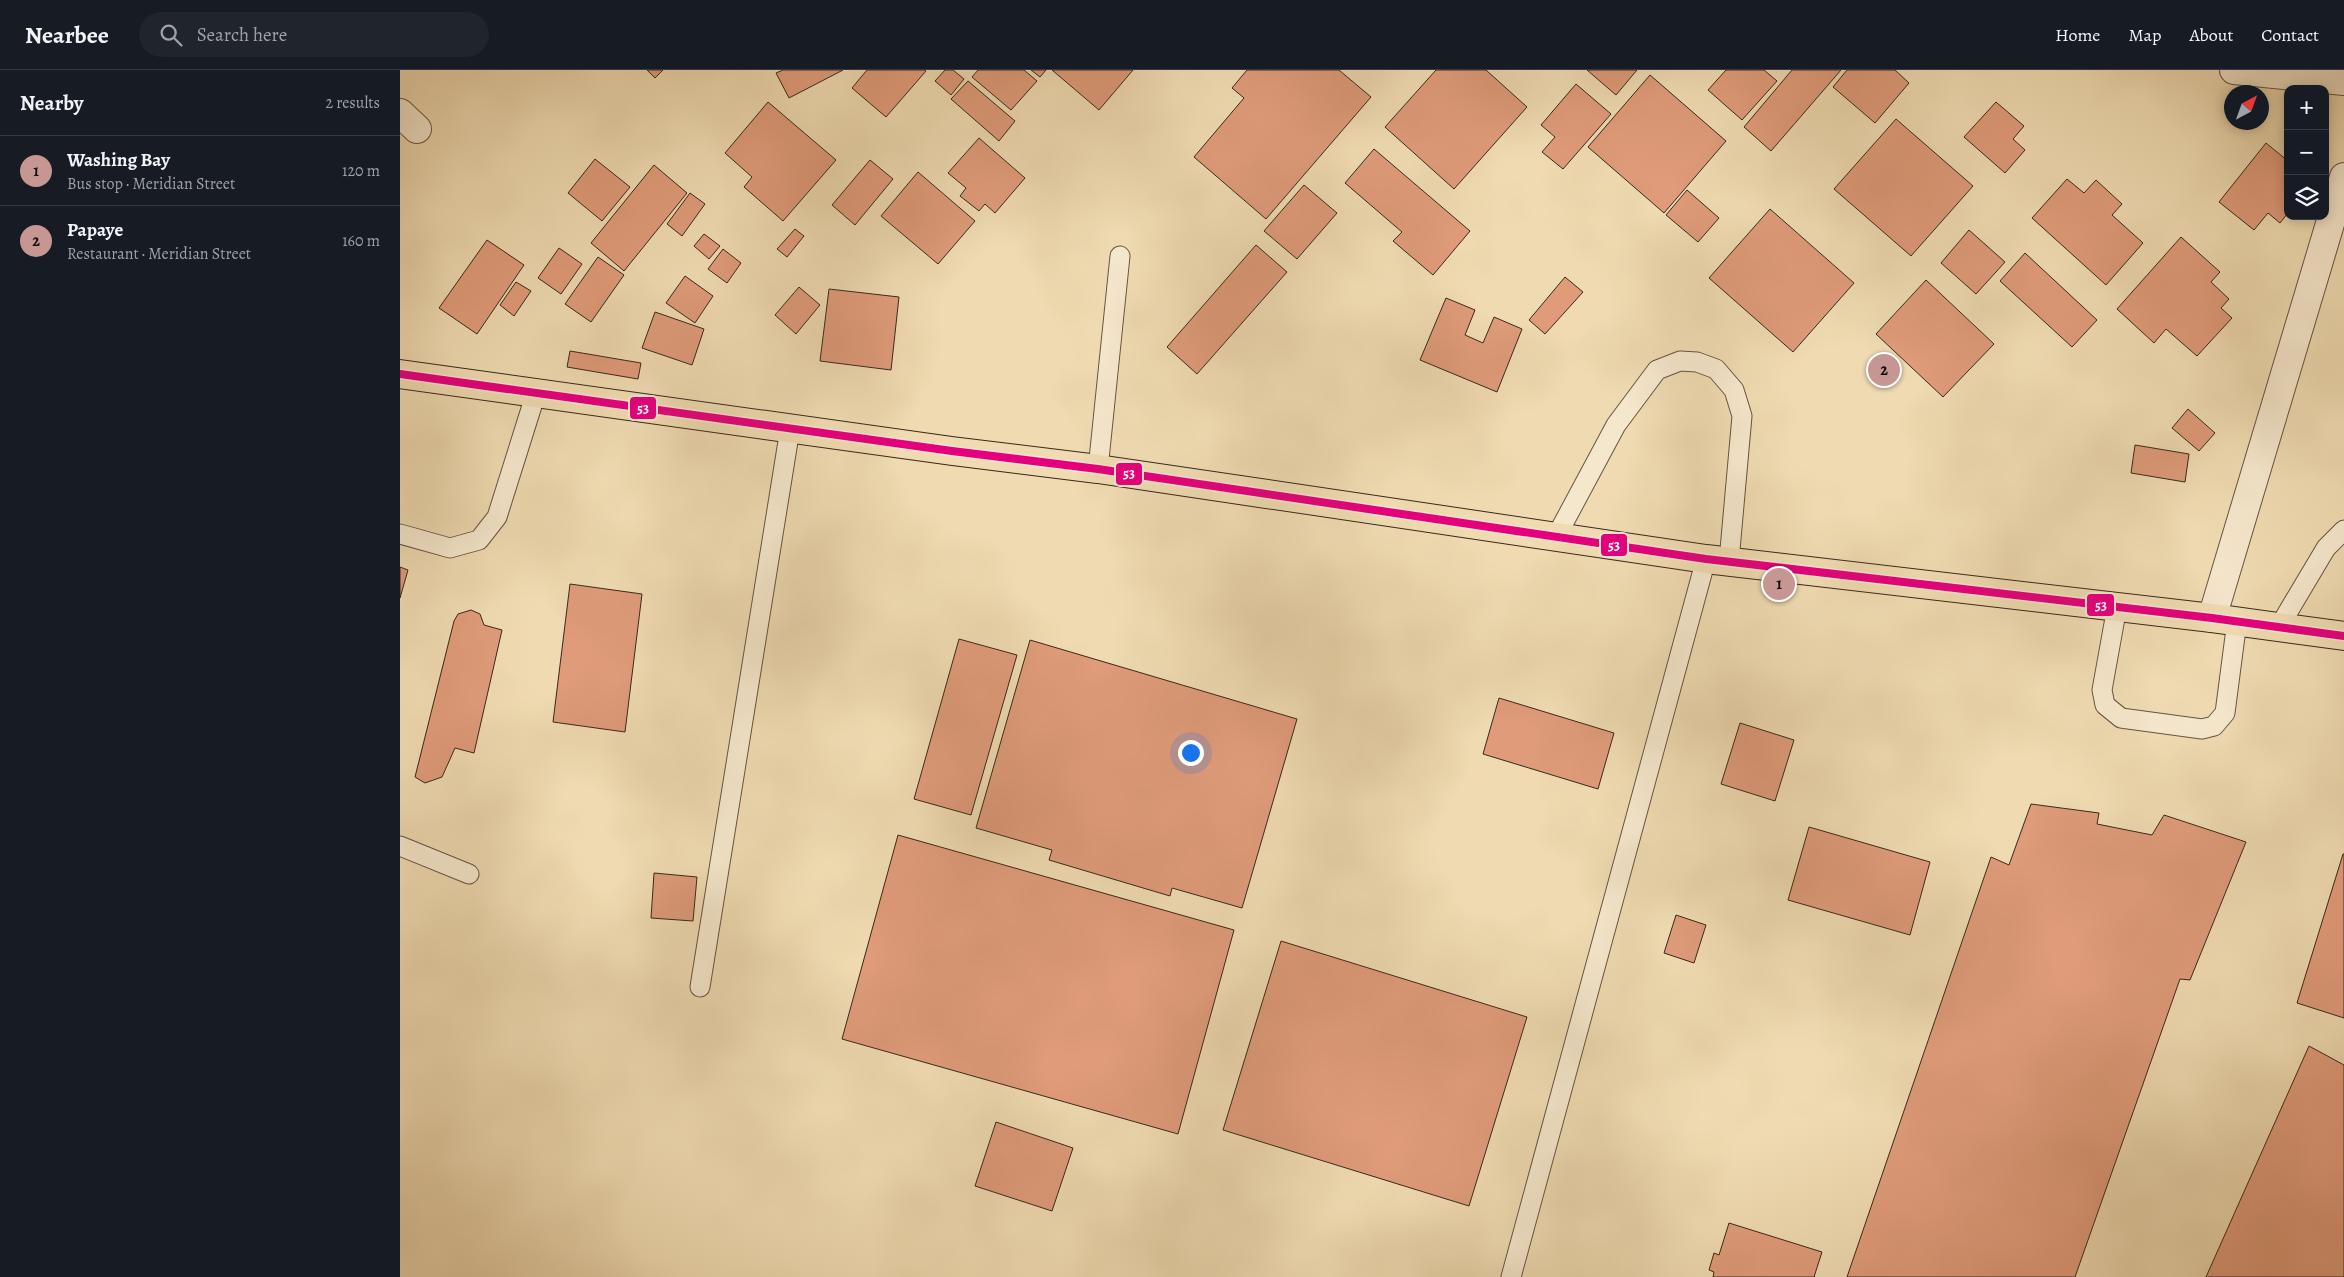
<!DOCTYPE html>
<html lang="en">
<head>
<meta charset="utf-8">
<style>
	:root { --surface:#171b24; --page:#20242c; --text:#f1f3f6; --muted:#9ea1a6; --line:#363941; --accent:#c59692 }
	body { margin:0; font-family:Alegreya,serif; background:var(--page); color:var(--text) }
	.controls { position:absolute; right:15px; top:15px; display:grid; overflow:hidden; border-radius:10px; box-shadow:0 2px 12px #0003 }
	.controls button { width:45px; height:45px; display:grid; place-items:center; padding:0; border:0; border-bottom:1px solid var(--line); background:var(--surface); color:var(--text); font:25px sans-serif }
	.compass { position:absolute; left:1824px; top:15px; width:45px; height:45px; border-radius:50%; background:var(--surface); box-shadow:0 2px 12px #0003; rotate:41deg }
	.you { position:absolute; left:790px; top:682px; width:18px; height:18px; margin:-12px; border:4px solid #fff; border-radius:50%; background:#1a73e8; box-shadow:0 0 0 8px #1a73e833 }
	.badge { display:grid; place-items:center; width:32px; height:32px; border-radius:50%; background:var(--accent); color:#111; font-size:16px; font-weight:700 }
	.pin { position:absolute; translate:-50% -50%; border:2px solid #fff; box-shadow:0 1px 5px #0006 }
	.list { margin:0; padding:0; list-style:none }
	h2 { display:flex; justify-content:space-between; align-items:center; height:65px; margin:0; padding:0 20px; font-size:21px }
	h2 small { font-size:16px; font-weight:400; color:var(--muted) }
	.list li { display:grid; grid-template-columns:32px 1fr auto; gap:15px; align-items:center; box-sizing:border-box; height:70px; padding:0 20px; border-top:1px solid var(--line) }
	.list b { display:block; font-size:19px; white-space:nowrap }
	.list p { margin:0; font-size:16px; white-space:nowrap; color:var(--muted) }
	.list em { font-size:16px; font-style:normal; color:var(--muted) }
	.icon { flex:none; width:28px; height:28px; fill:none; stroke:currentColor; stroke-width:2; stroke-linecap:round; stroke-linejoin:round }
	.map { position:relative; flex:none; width:1944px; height:1207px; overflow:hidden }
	header { display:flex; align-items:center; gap:30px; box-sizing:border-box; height:70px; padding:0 25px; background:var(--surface); border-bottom:1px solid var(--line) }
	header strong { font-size:24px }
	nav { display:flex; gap:28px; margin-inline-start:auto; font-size:18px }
	.search { width:350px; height:45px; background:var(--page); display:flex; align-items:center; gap:12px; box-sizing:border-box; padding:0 18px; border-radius:28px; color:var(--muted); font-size:19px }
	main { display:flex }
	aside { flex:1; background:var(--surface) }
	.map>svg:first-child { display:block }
	.building { fill:#df9b7a; stroke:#39281c }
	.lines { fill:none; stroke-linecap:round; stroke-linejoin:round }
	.lane-casing { stroke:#665441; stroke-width:21 }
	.street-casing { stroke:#665441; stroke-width:30 }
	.primary-casing { stroke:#39281c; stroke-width:30 }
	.lane { stroke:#f5e7cc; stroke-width:19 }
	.street { stroke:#f5e7cc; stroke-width:28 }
	.primary { stroke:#efdab1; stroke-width:28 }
	.bus-1-casing { stroke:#f5e7cc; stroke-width:11 }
	.bus-1 { stroke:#e5007d; stroke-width:8 }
	.line-badge { stroke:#f5e7cc; stroke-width:2 }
	.badge-label { font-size:14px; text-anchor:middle; font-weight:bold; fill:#fff }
</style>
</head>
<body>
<header>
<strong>Nearbee</strong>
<div class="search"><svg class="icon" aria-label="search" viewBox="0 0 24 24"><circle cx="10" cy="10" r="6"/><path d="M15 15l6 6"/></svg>Search here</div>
<nav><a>Home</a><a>Map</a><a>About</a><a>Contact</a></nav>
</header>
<main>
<aside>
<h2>Nearby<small>2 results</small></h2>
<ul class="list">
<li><span class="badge">1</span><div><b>Washing Bay</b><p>Bus stop · Meridian Street</p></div><em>120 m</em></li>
<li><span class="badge">2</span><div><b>Papaye</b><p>Restaurant · Meridian Street</p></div><em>160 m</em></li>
</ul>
</aside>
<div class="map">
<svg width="1944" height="1207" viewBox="0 0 1944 1207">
	<rect width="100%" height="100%" fill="#efdab1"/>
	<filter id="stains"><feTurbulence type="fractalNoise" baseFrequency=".004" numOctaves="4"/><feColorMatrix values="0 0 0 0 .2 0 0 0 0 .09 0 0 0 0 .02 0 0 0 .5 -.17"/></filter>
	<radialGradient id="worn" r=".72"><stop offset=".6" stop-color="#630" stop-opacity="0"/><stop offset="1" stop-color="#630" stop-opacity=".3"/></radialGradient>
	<path class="building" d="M 247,0 L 263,0 L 255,8 Z
		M 383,0 L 443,0 L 389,28 L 376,3 Z
		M 467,0 L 524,0 L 526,1 L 486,47 L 452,18 Z
		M 545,0 L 553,0 L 564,9 L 551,25 L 535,11 Z
		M 578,0 L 624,0 L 637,11 L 611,40 L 572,7 Z
		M 631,0 L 646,0 L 640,7 Z
		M 652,0 L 733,0 L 699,40 Z
		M 847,0 L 939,0 L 971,27 L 866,149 L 794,87 L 844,28 L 832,18 Z
		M 1036,0 L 1086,0 L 1127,37 L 1054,119 L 985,57 Z
		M 1187,0 L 1237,0 L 1216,25 Z
		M 1326,0 L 1364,0 L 1377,11 L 1342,50 L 1308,20 Z
		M 1392,0 L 1441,0 L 1371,81 L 1344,57 Z
		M 1447,0 L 1495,0 L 1509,13 L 1475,53 L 1433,17 Z
		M 1250,5 L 1326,71 L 1264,143 L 1188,77 Z
		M 568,11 L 615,51 L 599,71 L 551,29 Z
		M 1176,14 L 1211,44 L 1163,99 L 1142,82 L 1155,67 L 1141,55 Z
		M 368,32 L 436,90 L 383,151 L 344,117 L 352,107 L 325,83 Z
		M 1596,32 L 1624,56 L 1613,69 L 1625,80 L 1605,103 L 1564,67 Z
		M 1496,49 L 1573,116 L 1511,186 L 1434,119 Z
		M 579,68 L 625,108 L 595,143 L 585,134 L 579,141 L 560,126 L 566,118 L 548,103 Z
		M 1866,73 L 1888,91 L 1888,143 L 1880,153 L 1868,143 L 1854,160 L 1819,132 Z
		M 974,79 L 1070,161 L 1033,205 L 993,171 L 1002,162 L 945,113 Z
		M 195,89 L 230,117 L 202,151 L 168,123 Z
		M 470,90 L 493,109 L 455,155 L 432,135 Z
		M 254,95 L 287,123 L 224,201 L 191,173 Z
		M 518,102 L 575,151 L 538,194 L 481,146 Z
		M 1667,109 L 1684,123 L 1696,110 L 1722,134 L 1712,145 L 1743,173 L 1706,215 L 1632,148 Z
		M 904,115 L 937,143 L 897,189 L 864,161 Z
		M 1287,120 L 1319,148 L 1298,172 L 1266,145 Z
		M 290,123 L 305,134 L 282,166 L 267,154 Z
		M 1370,139 L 1454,213 L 1393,282 L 1309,208 Z
		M 395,159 L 404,166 L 387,187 L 377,179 Z
		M 1569,160 L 1605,192 L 1576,224 L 1541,193 Z
		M 304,164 L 320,176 L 309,189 L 294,176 Z
		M 1781,167 L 1820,202 L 1811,212 L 1829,229 L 1821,238 L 1832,248 L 1797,286 L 1766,259 L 1754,273 L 1717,239 Z
		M 87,170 L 124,195 L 77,264 L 39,238 Z
		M 856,175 L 887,202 L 797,304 L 767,277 Z
		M 159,178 L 182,194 L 161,224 L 138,208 Z
		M 323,179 L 341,193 L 327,213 L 308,199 Z
		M 1625,183 L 1697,250 L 1672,277 L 1600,211 Z
		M 198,187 L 224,205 L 191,252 L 165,234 Z
		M 285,206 L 313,226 L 295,253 L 266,233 Z
		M 1165,207 L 1183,222 L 1145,264 L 1129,250 Z
		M 1526,210 L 1594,274 L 1543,327 L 1476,264 Z
		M 116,212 L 131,221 L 114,246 L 100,235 Z
		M 399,217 L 420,235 L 396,264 L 375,245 Z
		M 429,219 L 499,227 L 491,300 L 420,291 Z
		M 1046,228 L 1075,240 L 1065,265 L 1083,273 L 1094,247 L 1122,259 L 1097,322 L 1020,290 Z
		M 255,242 L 304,259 L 292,295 L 242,278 Z
		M 170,281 L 241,293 L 238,309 L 167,297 Z
		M 1788,339 L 1815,363 L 1799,381 L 1772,358 Z
		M 1735,375 L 1789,384 L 1785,412 L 1731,403 Z
		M 0,497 L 8,500 L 0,528 Z
		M 170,514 L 242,524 L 225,662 L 153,652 Z
		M 71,540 L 80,544 L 84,555 L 102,560 L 74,683 L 55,678 L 42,707 L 25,713 L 15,707 L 54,551 L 58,544 Z
		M 559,569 L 617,585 L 571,745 L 514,729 Z
		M 630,570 L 897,649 L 842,838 L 772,818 L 770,826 L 649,790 L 652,780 L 576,758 Z
		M 1099,628 L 1214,663 L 1198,719 L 1083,684 Z
		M 1340,653 L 1394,670 L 1375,731 L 1321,714 Z
		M 1631,734 L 1699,743 L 1697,754 L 1752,765 L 1764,745 L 1846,772 L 1790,910 L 1780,909 L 1675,1207 L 1447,1207 L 1591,787 L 1609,795 Z
		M 1409,757 L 1530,792 L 1510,865 L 1388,830 Z
		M 498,765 L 834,860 L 778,1064 L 442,969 Z
		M 1943,784 L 1944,784 L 1944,948 L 1897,933 Z
		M 254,803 L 297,807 L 293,851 L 251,848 Z
		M 1276,845 L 1306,855 L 1294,893 L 1264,883 Z
		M 881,871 L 1127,947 L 1069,1136 L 823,1060 Z
		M 1909,976 L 1944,995 L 1944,1207 L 1806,1207 Z
		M 596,1052 L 673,1078 L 652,1141 L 575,1116 Z
		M 1329,1153 L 1422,1182 L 1414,1207 L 1313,1207 L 1314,1202 L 1309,1200 L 1314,1183 L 1319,1185 Z"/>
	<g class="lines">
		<defs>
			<path id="lane" d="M 698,399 L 720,186
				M 0,464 L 50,478 L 79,470 L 97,447 L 136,323
				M 1156,467 L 1216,355 L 1257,300 L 1280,291 L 1297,292 L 1316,299 L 1334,320 L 1342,346 L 1329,491
				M 1717,537 L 1702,620 L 1705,635 L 1721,648 L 1802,659 L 1814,656 L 1825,643 L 1837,551
				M 1879,557 L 1926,478 L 1944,460
				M 0,776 L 69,804
				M 300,917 L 390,359
				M 1111,1207 L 1306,489"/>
			<path id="street" d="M 1834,0 L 1944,11
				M 0,43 L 17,59
				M 1812,548 L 1944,107"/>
			<path id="primary" d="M 0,304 L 552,381 L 698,399 L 1306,489 L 1812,548 L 1944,566"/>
		</defs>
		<use href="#lane" class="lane-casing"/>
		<use href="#street" class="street-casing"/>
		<use href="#primary" class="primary-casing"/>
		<use href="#lane" class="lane"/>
		<use href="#street" class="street"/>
		<use href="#primary" class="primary"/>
		<defs>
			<path id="bus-1" d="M 0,304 L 552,381 L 698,399 L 1306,489 L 1812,548 L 1944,566"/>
		</defs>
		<use href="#bus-1" class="bus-1-casing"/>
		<use href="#bus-1" class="bus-1"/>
	</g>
	<g class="line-badge">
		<rect x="229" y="326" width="28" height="24" rx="5" fill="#e5007d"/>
		<rect x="715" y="392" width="28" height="24" rx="5" fill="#e5007d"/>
		<rect x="1200" y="463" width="28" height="24" rx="5" fill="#e5007d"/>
		<rect x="1686" y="523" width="29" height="24" rx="5" fill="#e5007d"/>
	</g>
	<g class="badge-label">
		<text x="243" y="343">53</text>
		<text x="729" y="408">53</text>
		<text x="1214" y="480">53</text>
		<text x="1701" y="540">53</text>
	</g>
	<rect width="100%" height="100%" filter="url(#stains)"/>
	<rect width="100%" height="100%" fill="url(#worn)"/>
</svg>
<div class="controls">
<button>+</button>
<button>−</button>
<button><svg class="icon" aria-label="layers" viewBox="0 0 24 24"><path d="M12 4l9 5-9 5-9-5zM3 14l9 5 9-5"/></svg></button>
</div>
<svg class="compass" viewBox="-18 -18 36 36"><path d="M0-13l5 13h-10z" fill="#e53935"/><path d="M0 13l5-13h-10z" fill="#9ea1a6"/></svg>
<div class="you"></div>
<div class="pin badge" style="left:1379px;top:514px">1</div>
<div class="pin badge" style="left:1484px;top:300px">2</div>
</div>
</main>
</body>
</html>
